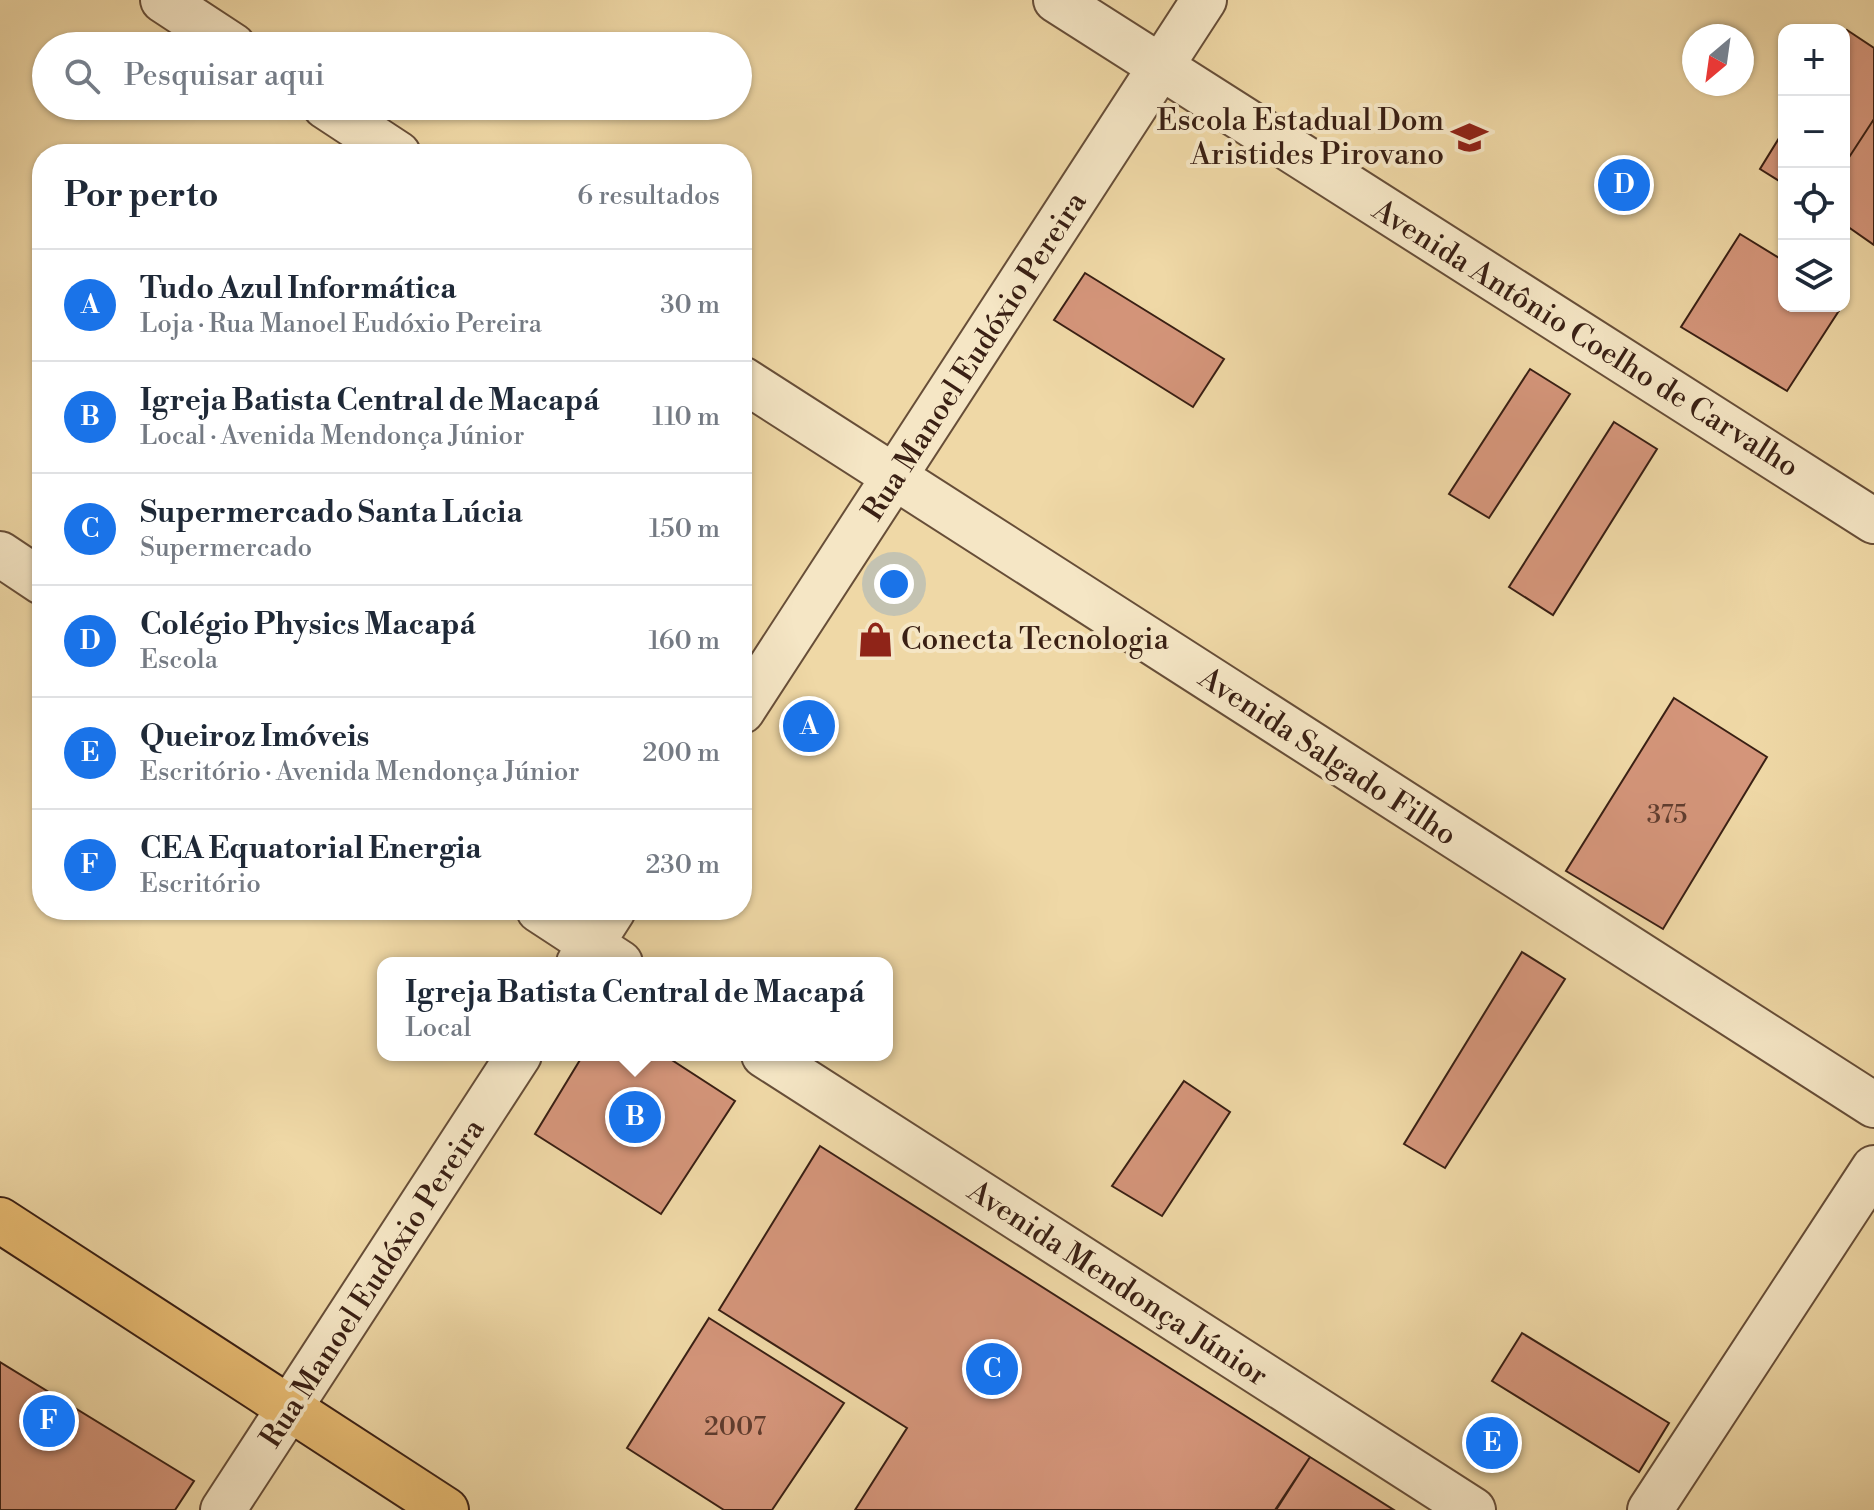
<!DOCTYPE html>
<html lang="pt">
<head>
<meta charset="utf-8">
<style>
	:root { --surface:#fff; --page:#f6f6f7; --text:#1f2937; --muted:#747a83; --line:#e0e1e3; --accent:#1a73e8 }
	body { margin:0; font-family:"Libre Bodoni",serif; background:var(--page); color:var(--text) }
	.controls { position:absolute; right:24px; top:24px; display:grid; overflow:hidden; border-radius:16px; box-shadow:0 2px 6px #0004 }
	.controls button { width:72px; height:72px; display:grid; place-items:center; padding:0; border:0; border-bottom:2px solid var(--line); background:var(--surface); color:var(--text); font:40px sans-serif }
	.compass { position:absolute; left:1682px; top:24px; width:72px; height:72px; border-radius:50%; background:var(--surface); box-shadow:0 2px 6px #0004; rotate:209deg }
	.you { position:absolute; left:894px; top:584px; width:28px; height:28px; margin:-20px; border:6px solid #fff; border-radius:50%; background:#1a73e8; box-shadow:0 0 0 12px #1a73e833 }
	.badge { display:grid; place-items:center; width:52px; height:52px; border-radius:50%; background:var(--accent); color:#fff; font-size:26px; font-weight:700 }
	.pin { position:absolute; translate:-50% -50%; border:4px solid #fff; box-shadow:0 2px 8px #0006 }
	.popup { position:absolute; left:377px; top:957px; width:516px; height:104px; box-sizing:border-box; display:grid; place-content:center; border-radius:16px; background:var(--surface); filter:drop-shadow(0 2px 6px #0005); font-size:26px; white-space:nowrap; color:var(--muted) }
	.popup b { font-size:30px; color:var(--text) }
	.popup::after { content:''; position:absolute; left:50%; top:100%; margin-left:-16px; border:16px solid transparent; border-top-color:var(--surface) }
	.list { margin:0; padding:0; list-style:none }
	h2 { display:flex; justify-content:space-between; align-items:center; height:104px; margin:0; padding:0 32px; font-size:34px }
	h2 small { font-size:26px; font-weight:400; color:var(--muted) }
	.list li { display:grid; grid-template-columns:52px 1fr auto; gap:24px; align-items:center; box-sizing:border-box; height:112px; padding:0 32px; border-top:2px solid var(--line) }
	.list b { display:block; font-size:30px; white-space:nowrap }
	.list p { margin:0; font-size:26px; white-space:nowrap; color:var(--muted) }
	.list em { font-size:26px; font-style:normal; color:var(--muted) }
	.icon { flex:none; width:44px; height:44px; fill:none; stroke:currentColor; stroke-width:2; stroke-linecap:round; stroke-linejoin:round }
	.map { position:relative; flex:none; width:1874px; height:1510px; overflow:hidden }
	.search { position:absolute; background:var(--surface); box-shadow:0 2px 6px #0004; left:32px; top:32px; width:720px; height:88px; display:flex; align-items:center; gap:20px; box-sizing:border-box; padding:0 28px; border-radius:44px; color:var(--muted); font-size:30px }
	.panel { position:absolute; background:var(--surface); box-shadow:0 2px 6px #0004; left:32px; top:144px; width:720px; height:776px; border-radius:32px }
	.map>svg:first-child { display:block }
	.building { fill:#d4957a; stroke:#3a2014; stroke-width:2 }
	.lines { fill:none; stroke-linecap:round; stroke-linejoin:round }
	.minor-casing { stroke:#674e38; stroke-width:48 }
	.major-casing { stroke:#3a2014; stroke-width:48 }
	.minor { stroke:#f5e6c5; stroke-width:44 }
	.major { stroke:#e8bc73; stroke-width:44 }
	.labels { text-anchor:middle; stroke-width:8; stroke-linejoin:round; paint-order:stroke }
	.number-label { font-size:26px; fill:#603d2e }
	.poi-label { font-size:30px; fill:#3a2014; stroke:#f5e6c5; text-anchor:end }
	.street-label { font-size:30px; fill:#3a2014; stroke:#f5e6c5 }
</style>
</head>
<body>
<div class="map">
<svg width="1874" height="1510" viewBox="0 0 1874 1510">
	<rect width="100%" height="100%" fill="#efd8a6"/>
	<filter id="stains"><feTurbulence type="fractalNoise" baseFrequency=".0025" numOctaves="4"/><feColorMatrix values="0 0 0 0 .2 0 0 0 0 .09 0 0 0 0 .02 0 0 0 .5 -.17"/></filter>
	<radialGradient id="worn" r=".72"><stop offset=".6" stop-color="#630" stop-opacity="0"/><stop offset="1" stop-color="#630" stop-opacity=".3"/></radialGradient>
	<path class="building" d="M 1847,30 L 1874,48 L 1874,119 L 1844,165 L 1844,35 Z
		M 1874,119 L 1874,245 L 1844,224 L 1844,165 Z
		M 1784,130 L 1784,184 L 1760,169 Z
		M 1740,234 L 1784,261 L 1784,306 L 1842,306 L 1787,391 L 1681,327 Z
		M 1085,273 L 1224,359 L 1193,407 L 1054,320 Z
		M 1530,369 L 1570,394 L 1489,518 L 1449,494 Z
		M 1614,422 L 1657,449 L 1553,615 L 1509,587 Z
		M 1674,698 L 1767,757 L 1663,929 L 1566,871 Z
		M 1522,952 L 1565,979 L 1445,1168 L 1404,1144 Z
		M 583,1055 L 664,1055 L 735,1101 L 661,1214 L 535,1134 Z
		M 1184,1081 L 1230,1112 L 1162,1216 L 1112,1186 Z
		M 820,1146 L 1310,1457 L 1276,1510 L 855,1510 L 907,1428 L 719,1310 Z
		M 709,1318 L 844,1403 L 772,1510 L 724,1510 L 627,1448 Z
		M 1522,1333 L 1669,1423 L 1639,1472 L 1492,1381 Z
		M 0,1362 L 194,1481 L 175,1510 L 0,1510 Z
		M 1310,1457 L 1394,1510 L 1275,1510 Z"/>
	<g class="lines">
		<defs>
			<path id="minor" d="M 163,0 L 233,46
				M 1056,0 L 1874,521
				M 325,106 L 398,154
				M 742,379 L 1874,1105
				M 0,554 L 42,582
				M 742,711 L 1204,0
				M 539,910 L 620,963
				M 579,963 L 613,910
				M 764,1055 L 1473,1510
				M 223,1510 L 519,1055
				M 1650,1510 L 1874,1168"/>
			<path id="major" d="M 0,1220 L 446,1510"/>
		</defs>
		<use href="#minor" class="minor-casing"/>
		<use href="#major" class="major-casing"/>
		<use href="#minor" class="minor"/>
		<use href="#major" class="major"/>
	</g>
	<defs>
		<symbol id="school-bare" viewBox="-9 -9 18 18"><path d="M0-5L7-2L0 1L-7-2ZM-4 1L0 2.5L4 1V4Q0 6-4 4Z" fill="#8f2418" stroke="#f5e6c5" stroke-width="2.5" paint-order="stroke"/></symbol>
		<symbol id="shop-bare" viewBox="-9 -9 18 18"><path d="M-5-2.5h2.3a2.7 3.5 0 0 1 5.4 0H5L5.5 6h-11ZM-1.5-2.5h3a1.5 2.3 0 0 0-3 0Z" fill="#8f2418" stroke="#f5e6c5" stroke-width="2.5" paint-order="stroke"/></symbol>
	</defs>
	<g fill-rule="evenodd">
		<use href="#school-bare" x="1444" y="112" width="51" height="51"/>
		<use href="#shop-bare" x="850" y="614" width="51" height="51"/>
	</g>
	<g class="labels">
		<g class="number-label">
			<text x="1667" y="823">375</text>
			<text x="735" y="1435">2007</text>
		</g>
		<g class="poi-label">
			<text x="1444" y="130">Escola Estadual Dom<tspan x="1444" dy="34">Aristides Pirovano</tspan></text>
			<text x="901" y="649" text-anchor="start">Conecta Tecnologia</text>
		</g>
		<g class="street-label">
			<text transform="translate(1586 338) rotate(32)" y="10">Avenida Antônio Coelho de Carvalho</text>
			<text transform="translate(974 356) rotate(-57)" y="10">Rua Manoel Eudóxio Pereira</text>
			<text transform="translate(1328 756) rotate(33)" y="10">Avenida Salgado Filho</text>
			<text transform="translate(372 1283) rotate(-57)" y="10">Rua Manoel Eudóxio Pereira</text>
			<text transform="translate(1118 1283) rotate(33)" y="10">Avenida Mendonça Júnior</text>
		</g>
	</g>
	<rect width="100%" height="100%" filter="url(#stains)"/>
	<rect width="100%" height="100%" fill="url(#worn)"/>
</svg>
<div class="controls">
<button>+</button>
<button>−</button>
<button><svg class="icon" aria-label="locate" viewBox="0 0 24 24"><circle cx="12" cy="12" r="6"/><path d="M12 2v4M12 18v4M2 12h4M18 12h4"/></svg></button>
<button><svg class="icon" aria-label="layers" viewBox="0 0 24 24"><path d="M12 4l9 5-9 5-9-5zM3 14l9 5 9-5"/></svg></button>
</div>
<svg class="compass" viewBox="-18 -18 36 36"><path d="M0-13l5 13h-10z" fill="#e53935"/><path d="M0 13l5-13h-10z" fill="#747a83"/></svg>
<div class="you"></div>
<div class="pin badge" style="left:809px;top:726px">A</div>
<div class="pin badge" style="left:635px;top:1117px">B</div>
<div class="popup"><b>Igreja Batista Central de Macapá</b>Local</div>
<div class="pin badge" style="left:992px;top:1369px">C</div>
<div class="pin badge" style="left:1624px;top:185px">D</div>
<div class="pin badge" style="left:1492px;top:1443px">E</div>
<div class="pin badge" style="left:49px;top:1421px">F</div>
<div class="search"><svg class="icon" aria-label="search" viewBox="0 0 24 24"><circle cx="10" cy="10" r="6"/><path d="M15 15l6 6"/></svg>Pesquisar aqui</div>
<section class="panel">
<h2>Por perto<small>6 resultados</small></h2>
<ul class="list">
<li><span class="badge">A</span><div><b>Tudo Azul Informática</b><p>Loja · Rua Manoel Eudóxio Pereira</p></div><em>30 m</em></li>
<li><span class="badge">B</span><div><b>Igreja Batista Central de Macapá</b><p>Local · Avenida Mendonça Júnior</p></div><em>110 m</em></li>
<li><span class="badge">C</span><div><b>Supermercado Santa Lúcia</b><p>Supermercado</p></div><em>150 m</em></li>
<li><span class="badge">D</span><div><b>Colégio Physics Macapá</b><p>Escola</p></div><em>160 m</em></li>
<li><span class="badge">E</span><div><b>Queiroz Imóveis</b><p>Escritório · Avenida Mendonça Júnior</p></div><em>200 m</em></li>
<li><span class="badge">F</span><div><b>CEA Equatorial Energia</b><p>Escritório</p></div><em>230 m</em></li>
</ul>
</section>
</div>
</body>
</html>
